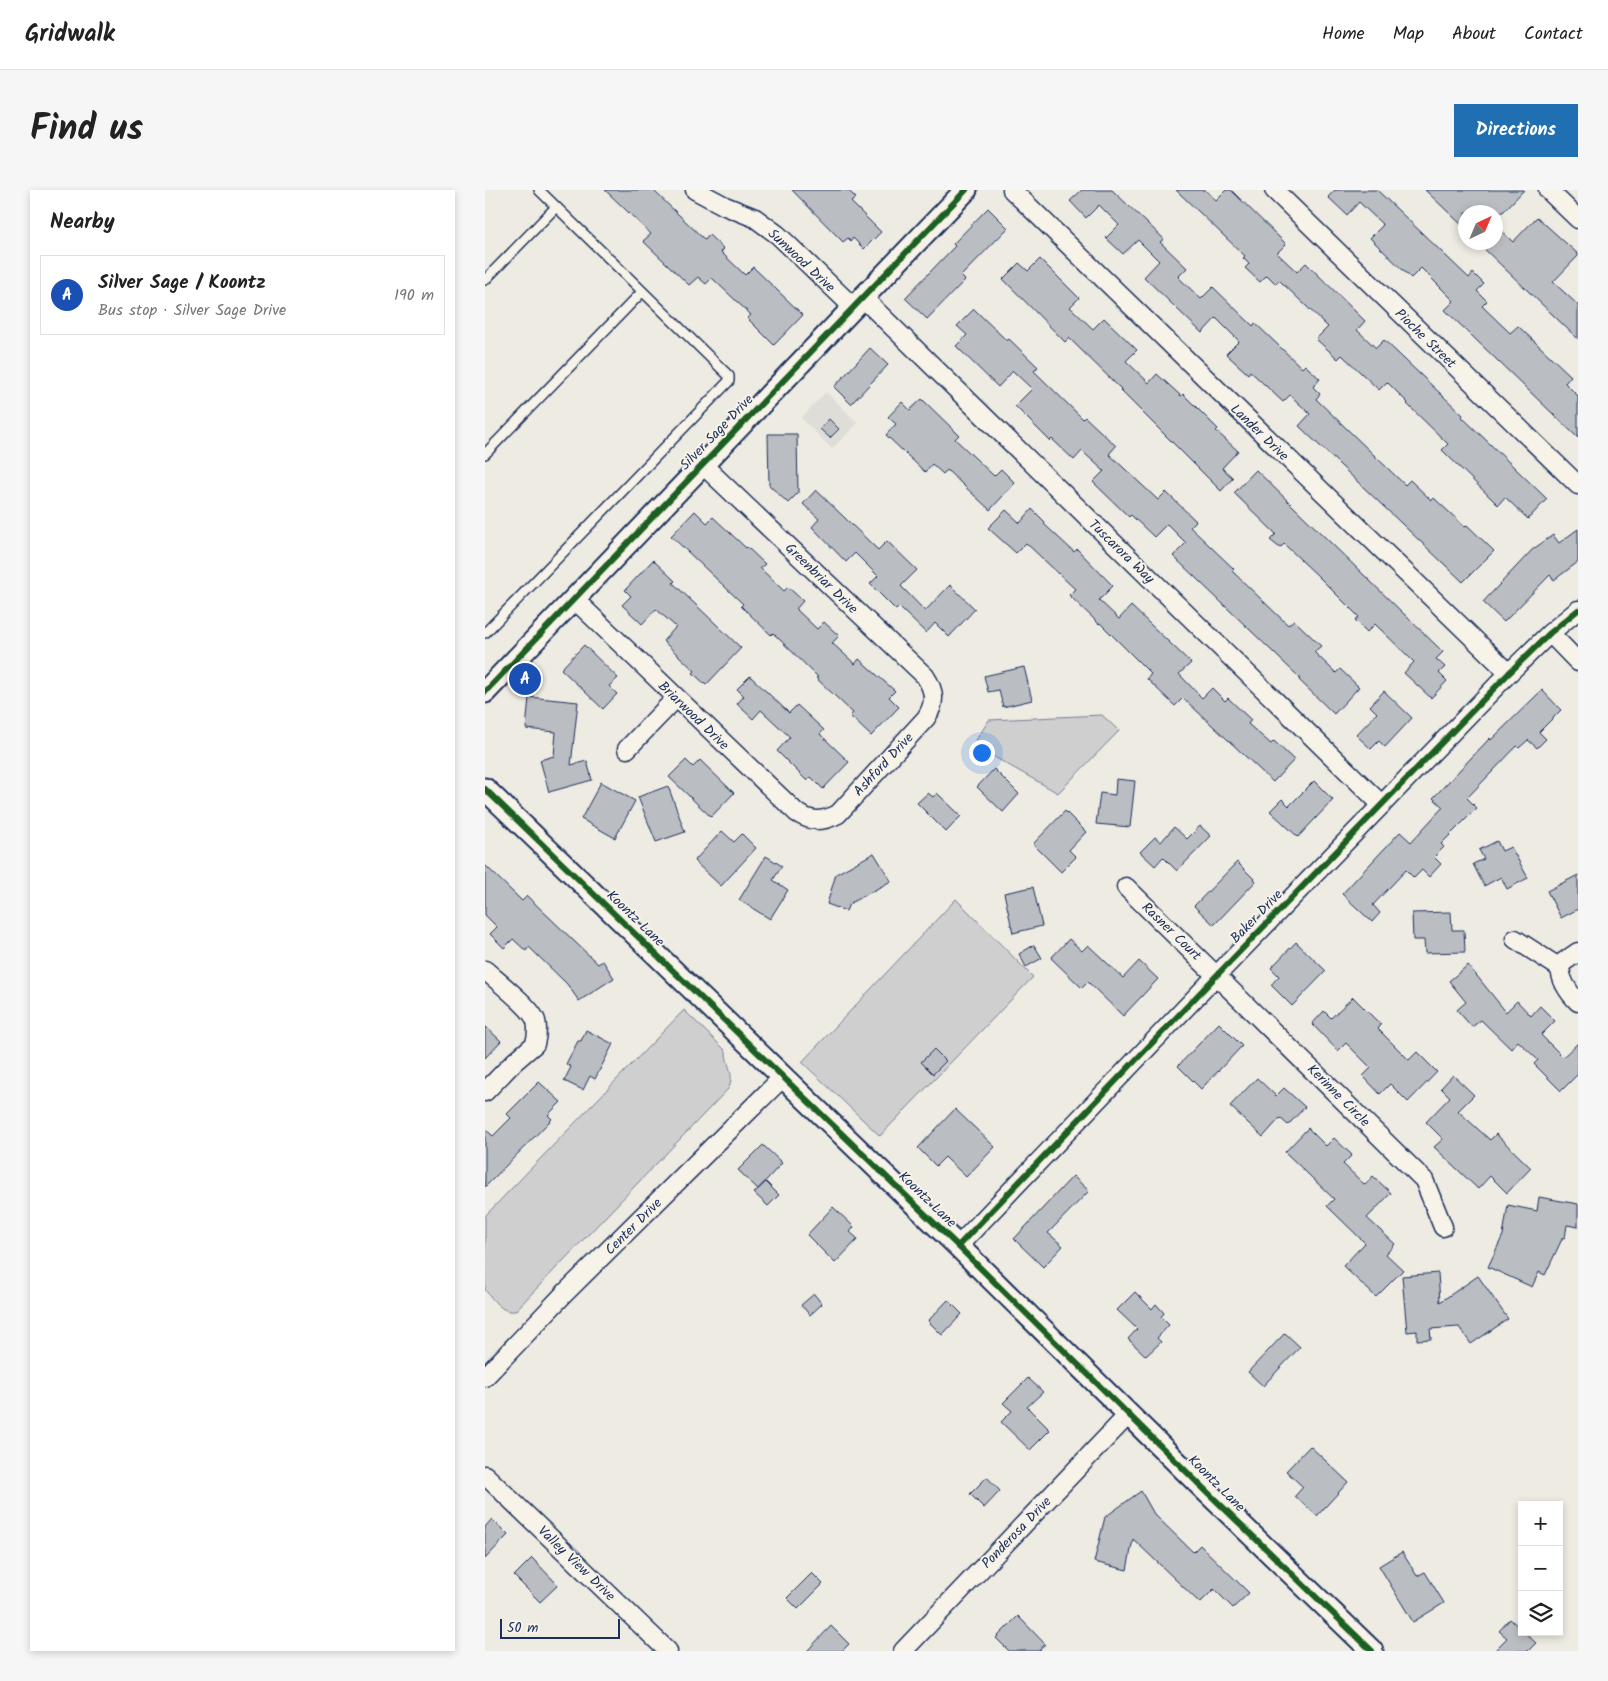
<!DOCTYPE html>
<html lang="en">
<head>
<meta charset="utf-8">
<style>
	:root { --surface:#fff; --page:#f6f6f6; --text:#222; --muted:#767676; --line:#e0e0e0; --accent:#1f6fb2 }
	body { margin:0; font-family:Kalam,sans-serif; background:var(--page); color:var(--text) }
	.controls { position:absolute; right:15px; bottom:15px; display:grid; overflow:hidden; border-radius:0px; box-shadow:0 2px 8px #0003 }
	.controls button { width:45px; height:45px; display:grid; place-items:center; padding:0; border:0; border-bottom:1px solid var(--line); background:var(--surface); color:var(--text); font:25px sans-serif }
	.compass { position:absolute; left:973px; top:15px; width:45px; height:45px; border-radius:50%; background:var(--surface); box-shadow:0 2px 8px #0003; rotate:44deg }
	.scale { position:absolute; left:15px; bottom:12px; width:120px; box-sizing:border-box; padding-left:5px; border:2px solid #1b2f5e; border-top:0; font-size:14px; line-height:18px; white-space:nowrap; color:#1b2f5e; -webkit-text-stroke:4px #f7f3e8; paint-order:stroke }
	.you { position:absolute; left:496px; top:562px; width:18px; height:18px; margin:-12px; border:4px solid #fff; border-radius:50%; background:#1a73e8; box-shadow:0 0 0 8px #1a73e833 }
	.badge { display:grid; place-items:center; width:32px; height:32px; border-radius:50%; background:var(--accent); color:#fff; font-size:16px; font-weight:700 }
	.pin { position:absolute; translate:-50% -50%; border:2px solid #fff; box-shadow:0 1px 5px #0006 }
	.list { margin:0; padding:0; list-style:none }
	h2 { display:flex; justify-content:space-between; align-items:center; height:65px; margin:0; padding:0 20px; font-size:21px }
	h2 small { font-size:16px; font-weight:400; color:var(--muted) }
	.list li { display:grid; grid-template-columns:32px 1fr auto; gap:15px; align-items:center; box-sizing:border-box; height:80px; margin:0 10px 10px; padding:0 10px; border:1px solid var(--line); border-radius:0px }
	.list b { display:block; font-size:19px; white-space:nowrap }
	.list p { margin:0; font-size:16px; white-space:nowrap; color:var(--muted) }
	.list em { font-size:16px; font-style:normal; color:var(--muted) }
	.icon { flex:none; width:28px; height:28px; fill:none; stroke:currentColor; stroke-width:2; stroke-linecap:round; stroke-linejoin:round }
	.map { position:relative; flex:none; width:1093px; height:1461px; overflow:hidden; border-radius:0px }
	header { display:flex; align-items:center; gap:30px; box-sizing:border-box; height:70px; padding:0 25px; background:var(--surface); border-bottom:1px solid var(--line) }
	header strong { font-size:24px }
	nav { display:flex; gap:28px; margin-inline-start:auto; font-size:18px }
	.intro { display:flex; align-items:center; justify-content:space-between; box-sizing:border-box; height:120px; padding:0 30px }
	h1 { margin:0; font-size:35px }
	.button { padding:12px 22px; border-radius:0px; background:var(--accent); color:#fff; font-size:18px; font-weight:700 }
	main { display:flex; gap:30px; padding:0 30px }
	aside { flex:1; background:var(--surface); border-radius:0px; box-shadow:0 2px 8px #0003 }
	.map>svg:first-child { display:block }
	.built { fill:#deddd8 }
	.green { fill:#cfcfcf; stroke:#757f96 }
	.building { fill:#babdc2; stroke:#1b2f5e }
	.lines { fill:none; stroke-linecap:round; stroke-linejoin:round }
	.service-casing { stroke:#1b2f5e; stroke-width:12 }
	.minor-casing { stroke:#1b2f5e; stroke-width:21 }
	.tertiary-casing { stroke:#1b2f5e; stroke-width:25 }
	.service { stroke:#f7f3e8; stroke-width:9 }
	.minor { stroke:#f7f3e8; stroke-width:18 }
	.tertiary { stroke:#f7f3e8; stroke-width:21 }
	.cycleway-casing { stroke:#f7f3e8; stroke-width:9 }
	.cycleway { stroke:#1b5e20; stroke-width:6 }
	.labels { text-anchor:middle; stroke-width:4; stroke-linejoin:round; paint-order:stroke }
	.street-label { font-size:14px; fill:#1b2f5e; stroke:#f7f3e8 }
</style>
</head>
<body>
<header>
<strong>Gridwalk</strong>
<nav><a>Home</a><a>Map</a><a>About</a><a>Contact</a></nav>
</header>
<div class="intro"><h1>Find us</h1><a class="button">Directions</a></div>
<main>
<aside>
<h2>Nearby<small></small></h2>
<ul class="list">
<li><span class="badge" style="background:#1a4fb4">A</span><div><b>Silver Sage / Koontz</b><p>Bus stop · Silver Sage Drive</p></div><em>190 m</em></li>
</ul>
</aside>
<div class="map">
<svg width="1093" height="1461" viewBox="0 0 1093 1461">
	<rect width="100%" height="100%" fill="#eeebe2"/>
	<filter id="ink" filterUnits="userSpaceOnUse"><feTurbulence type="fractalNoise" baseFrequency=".02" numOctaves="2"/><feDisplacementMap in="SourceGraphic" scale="10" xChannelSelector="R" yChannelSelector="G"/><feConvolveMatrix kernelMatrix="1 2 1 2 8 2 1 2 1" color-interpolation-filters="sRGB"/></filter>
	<g filter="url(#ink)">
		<path class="built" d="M 341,202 L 373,233 L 347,259 L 316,228 Z"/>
		<path class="green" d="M 617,525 L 634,541 L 573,603 L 488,555 L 504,530 Z
			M 471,709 L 548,787 L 395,946 L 317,872 Z
			M 199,820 L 241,861 C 241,877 251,883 243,899 L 30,1121 C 16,1123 9,1110 0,1100 L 0,1026 Z"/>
		<path class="building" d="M 120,0 L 168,0 L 220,50 L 224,45 L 239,59 L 236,62 L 260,85 L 268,77 L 318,125 L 289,155 L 262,128 L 266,125 L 227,88 L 221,94 L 213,87 L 204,95 L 158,51 L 166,44 Z
			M 307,0 L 363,0 L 371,8 L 366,12 L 396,42 L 379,59 L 368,48 L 366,51 L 363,48 L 358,52 Z
			M 597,0 L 627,0 L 679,49 L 675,52 L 702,78 L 693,87 L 716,109 L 728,97 L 768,136 L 770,133 L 817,178 L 820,175 L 835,189 L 828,197 L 835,204 L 831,209 L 920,295 L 925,290 L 946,310 L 949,308 L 980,337 L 982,335 L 1009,361 L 978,392 L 814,236 L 825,224 L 805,205 L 798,212 L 765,181 L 763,184 L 741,164 L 754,151 L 731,128 L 717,143 L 659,87 L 674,71 L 653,50 L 638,64 L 621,48 L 634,35 L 614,15 L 601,28 L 585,11 Z
			M 691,0 L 720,0 L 731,10 L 741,0 L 746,0 L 801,54 L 792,63 L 812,82 L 821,73 L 880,131 L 872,140 L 891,158 L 899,150 L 978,225 L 977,227 L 1062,309 L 1043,329 L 1020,307 L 1013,315 L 957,260 L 963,254 L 922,214 L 923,213 L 902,192 L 894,200 L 857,165 L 853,169 L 831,149 L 843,137 L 794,90 L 791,94 L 782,85 L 775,92 L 760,78 L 764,74 L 758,68 L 760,66 Z
			M 850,0 L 892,0 L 984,88 L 988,83 L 999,94 L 992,101 L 1002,111 L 997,116 L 1025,143 L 1033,136 L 1086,186 L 1080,193 L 1093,206 L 1093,248 L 960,120 L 969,111 L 936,78 L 926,88 L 885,48 L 898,35 L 874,12 L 862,25 L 843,7 Z
			M 940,0 L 1039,0 L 1018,22 L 980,22 L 980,38 Z
			M 503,18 L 523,38 L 476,86 L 480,90 L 442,129 L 420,108 L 470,56 L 468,54 Z
			M 1052,27 L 1093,64 L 1093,66 L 1068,92 L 1093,115 L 1093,149 L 992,52 L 1010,52 L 1010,35 L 1028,52 Z
			M 555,69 L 594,108 L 585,117 L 608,139 L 619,128 L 652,160 L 641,171 L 664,193 L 672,184 L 696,206 L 698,204 L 733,239 L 731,241 L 753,261 L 737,278 L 748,288 L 736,301 L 635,200 L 636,199 L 584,148 L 580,152 L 518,89 L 534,73 L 543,81 Z
			M 489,119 L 522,151 L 524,149 L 553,177 L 549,181 L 598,229 L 600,227 L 631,256 L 624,264 L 673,310 L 681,302 L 711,331 L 705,337 L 749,379 L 747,381 L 803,435 L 809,430 L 836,456 L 829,462 L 851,483 L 855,479 L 874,497 L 849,524 L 814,490 L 815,488 L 688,366 L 701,353 L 682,334 L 669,347 L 646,325 L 644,327 L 608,292 L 619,281 L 597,261 L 589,270 L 567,249 L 565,251 L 530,216 L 547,199 L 528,181 L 513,197 L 471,156 L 482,145 L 472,136 Z
			M 385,158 L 403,175 L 366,214 L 349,197 Z
			M 437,209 L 474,245 L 470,249 L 509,286 L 516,279 L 530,293 L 505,320 L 462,280 L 458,284 L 447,274 L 440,282 L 401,245 L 411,234 L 403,227 L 417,212 L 425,220 Z
			M 344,229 L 354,239 L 345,248 L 335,239 Z
			M 283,244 L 312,244 L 313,303 L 303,313 L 284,295 Z
			M 771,280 L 958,462 L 951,469 L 960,477 L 954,483 L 962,491 L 946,508 L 919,483 L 929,472 L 890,434 L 882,442 L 870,430 L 874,427 L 833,386 L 799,354 L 795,358 L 785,350 L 791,344 L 749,303 Z
			M 331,300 L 393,360 L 402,351 L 432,380 L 416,396 L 440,421 L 465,395 L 490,419 L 464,447 L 450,433 L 441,443 L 414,417 L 411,420 L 385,394 L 393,386 L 370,363 L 361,372 L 327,337 L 334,329 L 318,314 Z
			M 547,319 L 560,332 L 559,334 L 589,362 L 592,359 L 628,396 L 614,410 L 634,429 L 646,416 L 706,473 L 694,484 L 717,508 L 727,498 L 740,511 L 743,508 L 766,530 L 763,534 L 786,554 L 789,551 L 809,570 L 788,592 L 698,508 L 690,516 L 662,489 L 666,484 L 615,433 L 614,434 L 584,405 L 590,399 L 541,353 L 531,363 L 503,338 L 521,320 L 535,333 Z
			M 210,321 L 222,333 L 228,327 L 261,358 L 262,357 L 280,374 L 275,378 L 299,401 L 303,397 L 318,411 L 311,419 L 332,439 L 339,432 L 354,446 L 347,453 L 370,474 L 374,469 L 410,501 L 404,507 L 414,517 L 386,546 L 365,526 L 368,523 L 331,488 L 333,487 L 288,443 L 286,445 L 256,416 L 258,414 L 186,346 Z
			M 1093,339 L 1093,372 L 1069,390 L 1065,385 L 1019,432 L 998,412 L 1047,360 L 1068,345 L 1074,353 Z
			M 168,370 L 190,391 L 188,393 L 256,458 L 221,495 L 208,483 L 210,481 L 178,451 L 191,437 L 171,419 L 157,434 L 137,415 L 146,406 L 140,400 Z
			M 99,455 L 133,488 L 124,496 L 132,504 L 118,519 L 76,479 Z
			M 539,477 L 547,510 L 518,517 L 514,500 L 503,502 L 499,486 Z
			M 265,486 L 304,523 L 312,515 L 339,540 L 335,544 L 364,572 L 338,599 L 326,587 L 322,591 L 292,561 L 305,547 L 276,520 L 268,529 L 252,514 L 259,506 L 252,499 Z
			M 1057,500 L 1076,520 L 1054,542 L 1061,549 L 1052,558 L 1043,550 L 1034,558 L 1032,556 L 982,608 L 992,618 L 956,654 L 959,657 L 949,667 L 956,674 L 944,687 L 937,680 L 929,688 L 921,680 L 888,715 L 895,723 L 887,732 L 857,704 L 915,642 L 926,652 L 958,617 L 948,608 L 1005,548 L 1006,550 Z
			M 899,501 L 927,528 L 900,557 L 894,551 L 886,559 L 871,545 L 892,523 L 885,516 Z
			M 44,507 L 93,512 L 86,575 L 102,571 L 107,590 L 64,602 L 55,570 L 69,566 L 71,542 L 41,539 Z
			M 201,570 L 208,577 L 215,570 L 249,603 L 226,627 L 184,587 Z
			M 509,579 L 534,604 L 518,622 L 492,597 Z
			M 631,589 L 650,591 L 645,637 L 611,634 L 615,603 L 630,605 Z
			M 829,591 L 848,610 L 813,647 L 785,621 L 797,609 L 804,616 Z
			M 116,592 L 150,611 L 130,648 L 96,629 Z
			M 183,596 L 200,642 L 171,652 L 153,607 Z
			M 443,603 L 448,607 L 452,603 L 476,626 L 461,642 L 432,613 Z
			M 580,621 L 601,642 L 584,660 L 591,667 L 576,682 L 548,654 Z
			M 715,636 L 726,646 L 692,681 L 678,667 L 670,676 L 655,662 L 670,647 L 676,652 L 689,637 L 702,649 Z
			M 237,641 L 249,652 L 257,644 L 271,658 L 236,696 L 209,671 Z
			M 1012,651 L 1017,661 L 1026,657 L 1043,688 L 1022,699 L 1016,687 L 999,696 L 988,674 L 999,669 L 994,660 Z
			M 389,663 L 406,691 L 364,714 L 361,721 L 342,714 L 351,684 Z
			M 281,666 L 297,676 L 288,690 L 303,700 L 285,729 L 254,710 Z
			M 752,672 L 771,691 L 729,735 L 709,716 Z
			M 0,675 L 37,711 L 42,706 L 113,774 L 118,771 L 129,788 L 94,811 L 82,794 L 44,757 L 41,761 L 28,749 L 19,758 L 5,744 L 12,737 L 0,725 Z
			M 1093,685 L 1093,719 L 1076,728 L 1062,701 Z
			M 548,697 L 557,736 L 528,743 L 519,703 Z
			M 966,722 L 967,740 L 979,740 L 980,762 L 940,763 L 939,750 L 928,750 L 927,723 Z
			M 584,749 L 597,761 L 603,755 L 638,788 L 654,771 L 673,789 L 638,826 L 603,792 L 597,798 L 566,768 Z
			M 811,752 L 841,781 L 807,816 L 786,795 L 794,786 L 786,778 Z
			M 549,755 L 557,768 L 541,777 L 534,764 Z
			M 983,775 L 1021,822 L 1032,811 L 1046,826 L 1055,816 L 1070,831 L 1056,845 L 1078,867 L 1093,853 L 1093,884 L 1076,901 L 1049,874 L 1053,870 L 1033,851 L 1026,859 L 996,830 L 987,837 L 972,820 L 981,812 L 964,791 Z
			M 868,807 L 896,835 L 893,839 L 924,870 L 932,862 L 952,882 L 923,912 L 905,894 L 895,904 L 878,886 L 886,878 L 861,853 L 853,861 L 827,834 L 839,821 L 846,828 Z
			M 734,833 L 757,856 L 716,899 L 693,876 Z
			M 0,836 L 16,851 L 0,868 Z
			M 101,840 L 128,854 L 110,889 L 105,886 L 98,900 L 79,891 L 86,877 L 81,874 L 93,851 L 96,851 Z
			M 449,859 L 461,871 L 448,884 L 436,872 Z
			M 968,885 L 989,905 L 973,921 L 1005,950 L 1011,944 L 1046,978 L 1022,1003 L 1005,986 L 993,999 L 949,957 L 958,949 L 941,932 L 965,907 L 956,898 Z
			M 772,888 L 791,906 L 799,898 L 820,917 L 803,935 L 795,928 L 778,947 L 745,916 Z
			M 54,892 L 76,912 L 63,925 L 67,929 L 0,997 L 0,939 L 8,946 L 26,928 L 22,924 Z
			M 470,919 L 510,957 L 481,987 L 460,967 L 451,976 L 433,958 Z
			M 823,938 L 841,956 L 849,948 L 867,965 L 858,974 L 880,995 L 888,986 L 906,1003 L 882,1028 L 910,1054 L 901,1064 L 918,1080 L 891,1107 L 858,1076 L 880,1053 L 842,1016 L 849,1009 L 800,962 Z
			M 278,955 L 297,973 L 273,999 L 253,980 Z
			M 588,986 L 604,1001 L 563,1043 L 578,1056 L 558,1077 L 529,1049 Z
			M 281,992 L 294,1005 L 283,1016 L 269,1003 Z
			M 1054,1007 L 1093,1014 L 1093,1037 L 1082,1035 L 1080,1048 L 1078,1047 L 1060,1085 L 1054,1082 L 1047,1097 L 1003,1077 L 1018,1045 L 1023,1015 L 1052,1021 Z
			M 348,1017 L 369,1037 L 365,1042 L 373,1049 L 350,1073 L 322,1045 Z
			M 953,1083 L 955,1112 L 993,1086 L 1023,1129 L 986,1154 L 974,1137 L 945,1139 L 946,1149 L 932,1150 L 932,1141 L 922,1142 L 917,1086 Z
			M 650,1102 L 667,1119 L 671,1114 L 679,1123 L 676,1127 L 684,1135 L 672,1148 L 676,1152 L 661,1166 L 643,1149 L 652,1139 L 632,1120 Z
			M 329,1104 L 337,1114 L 325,1125 L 316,1115 Z
			M 463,1110 L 477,1124 L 457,1145 L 443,1131 Z
			M 800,1143 L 815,1157 L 778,1196 L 763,1182 Z
			M 543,1188 L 558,1202 L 542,1217 L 565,1240 L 545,1260 L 516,1232 L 527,1221 L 518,1213 Z
			M 825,1256 L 863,1292 L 832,1326 L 810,1306 L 818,1297 L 801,1281 Z
			M 502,1287 L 515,1301 L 499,1318 L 485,1304 Z
			M 656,1301 L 669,1324 L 708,1362 L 715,1355 L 764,1403 L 748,1418 L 729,1399 L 715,1413 L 648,1349 L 642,1380 L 609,1372 L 620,1327 Z
			M 7,1329 L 23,1345 L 0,1369 L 0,1337 Z
			M 917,1362 L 932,1386 L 940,1382 L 959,1413 L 928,1432 L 894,1376 Z
			M 47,1368 L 73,1395 L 55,1412 L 29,1386 Z
			M 327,1383 L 338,1394 L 313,1419 L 302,1408 Z
			M 533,1426 L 560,1454 L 554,1461 L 524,1461 L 511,1448 Z
			M 1025,1429 L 1037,1440 L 1037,1442 L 1039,1442 L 1051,1453 L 1043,1461 L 1009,1461 L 1022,1448 L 1014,1441 Z
			M 346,1436 L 364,1454 L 357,1461 L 322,1461 Z"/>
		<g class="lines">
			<defs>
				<path id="service" d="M 0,90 L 71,17
					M 0,264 L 157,102
					M 0,443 L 244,191 L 244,186 L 54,0"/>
				<path id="minor" d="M 210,0 L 240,16 L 270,28 L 293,45 L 368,117
					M 527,0 L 1024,483
					M 789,0 L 1093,295
					M 1063,0 L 1093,29
					M 377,107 L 897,615
					M 89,409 L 312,623 C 326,632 338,632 353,624 L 441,528 C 451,513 450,501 440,486 L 217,274
					M 1065,443 L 1093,472
					M 142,559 L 191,508
					M 641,697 L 939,990 L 958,1037
					M 1030,749 L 1075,778 C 1076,791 1084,803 1093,812
					M 1075,778 L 1077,773 L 1093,762
					M 0,780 C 11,790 47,818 51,831 C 53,839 52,846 50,854 L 29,872 L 0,902
					M 473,1056 L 732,785 L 1024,483 L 1065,443 L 1093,420
					M 0,1187 L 79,1104 L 298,887
					M 0,1285 L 183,1461
					M 418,1461 L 644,1224"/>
				<path id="tertiary" d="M 0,502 L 481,0
					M 0,599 L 473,1056 L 718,1298 L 887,1461"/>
			</defs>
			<use href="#service" class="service-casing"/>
			<use href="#minor" class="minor-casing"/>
			<use href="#tertiary" class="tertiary-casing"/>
			<use href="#service" class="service"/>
			<use href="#minor" class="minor"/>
			<use href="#tertiary" class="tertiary"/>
			<defs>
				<path id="cycleway" d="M 0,502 L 481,0
					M 0,599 L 473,1056 L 718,1298 L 887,1461
					M 473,1056 L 732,785 L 1024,483 L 1065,443 L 1093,420"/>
			</defs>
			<use href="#cycleway" class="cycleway-casing"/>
			<use href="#cycleway" class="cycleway"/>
		</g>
	</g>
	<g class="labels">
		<g class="street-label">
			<text transform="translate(317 70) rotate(43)" y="5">Sunwood Drive</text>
			<text transform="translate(941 148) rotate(44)" y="5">Pioche Street</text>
			<text transform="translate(231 242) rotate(-46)" y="5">Silver Sage Drive</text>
			<text transform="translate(775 242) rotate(44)" y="5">Lander Drive</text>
			<text transform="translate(637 361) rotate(44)" y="5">Tuscarora Way</text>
			<text transform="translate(337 388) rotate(44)" y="5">Greenbriar Drive</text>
			<text transform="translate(209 525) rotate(44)" y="5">Briarwood Drive</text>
			<text transform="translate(398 574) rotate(-47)" y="5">Ashford Drive</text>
			<text transform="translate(771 726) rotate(-46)" y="5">Baker Drive</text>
			<text transform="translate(151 728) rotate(44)" y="5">Koontz Lane</text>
			<text transform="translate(687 741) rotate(44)" y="5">Rasner Court</text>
			<text transform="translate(854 905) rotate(45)" y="5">Kerinne Circle</text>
			<text transform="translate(443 1009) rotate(44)" y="5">Koontz Lane</text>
			<text transform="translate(148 1036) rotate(-45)" y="5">Center Drive</text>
			<text transform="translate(732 1293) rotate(45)" y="5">Koontz Lane</text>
			<text transform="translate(531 1342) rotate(-46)" y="5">Ponderosa Drive</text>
			<text transform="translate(92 1373) rotate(44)" y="5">Valley View Drive</text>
		</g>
	</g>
</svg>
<div class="controls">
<button>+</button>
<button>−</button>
<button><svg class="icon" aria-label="layers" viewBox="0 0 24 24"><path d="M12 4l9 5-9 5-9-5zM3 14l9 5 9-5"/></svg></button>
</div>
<svg class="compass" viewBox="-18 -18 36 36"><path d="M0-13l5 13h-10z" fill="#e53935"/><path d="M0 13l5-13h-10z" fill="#767676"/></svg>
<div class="scale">50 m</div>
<div class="you"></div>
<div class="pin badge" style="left:40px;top:489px;background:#1a4fb4">A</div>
</div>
</main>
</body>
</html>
